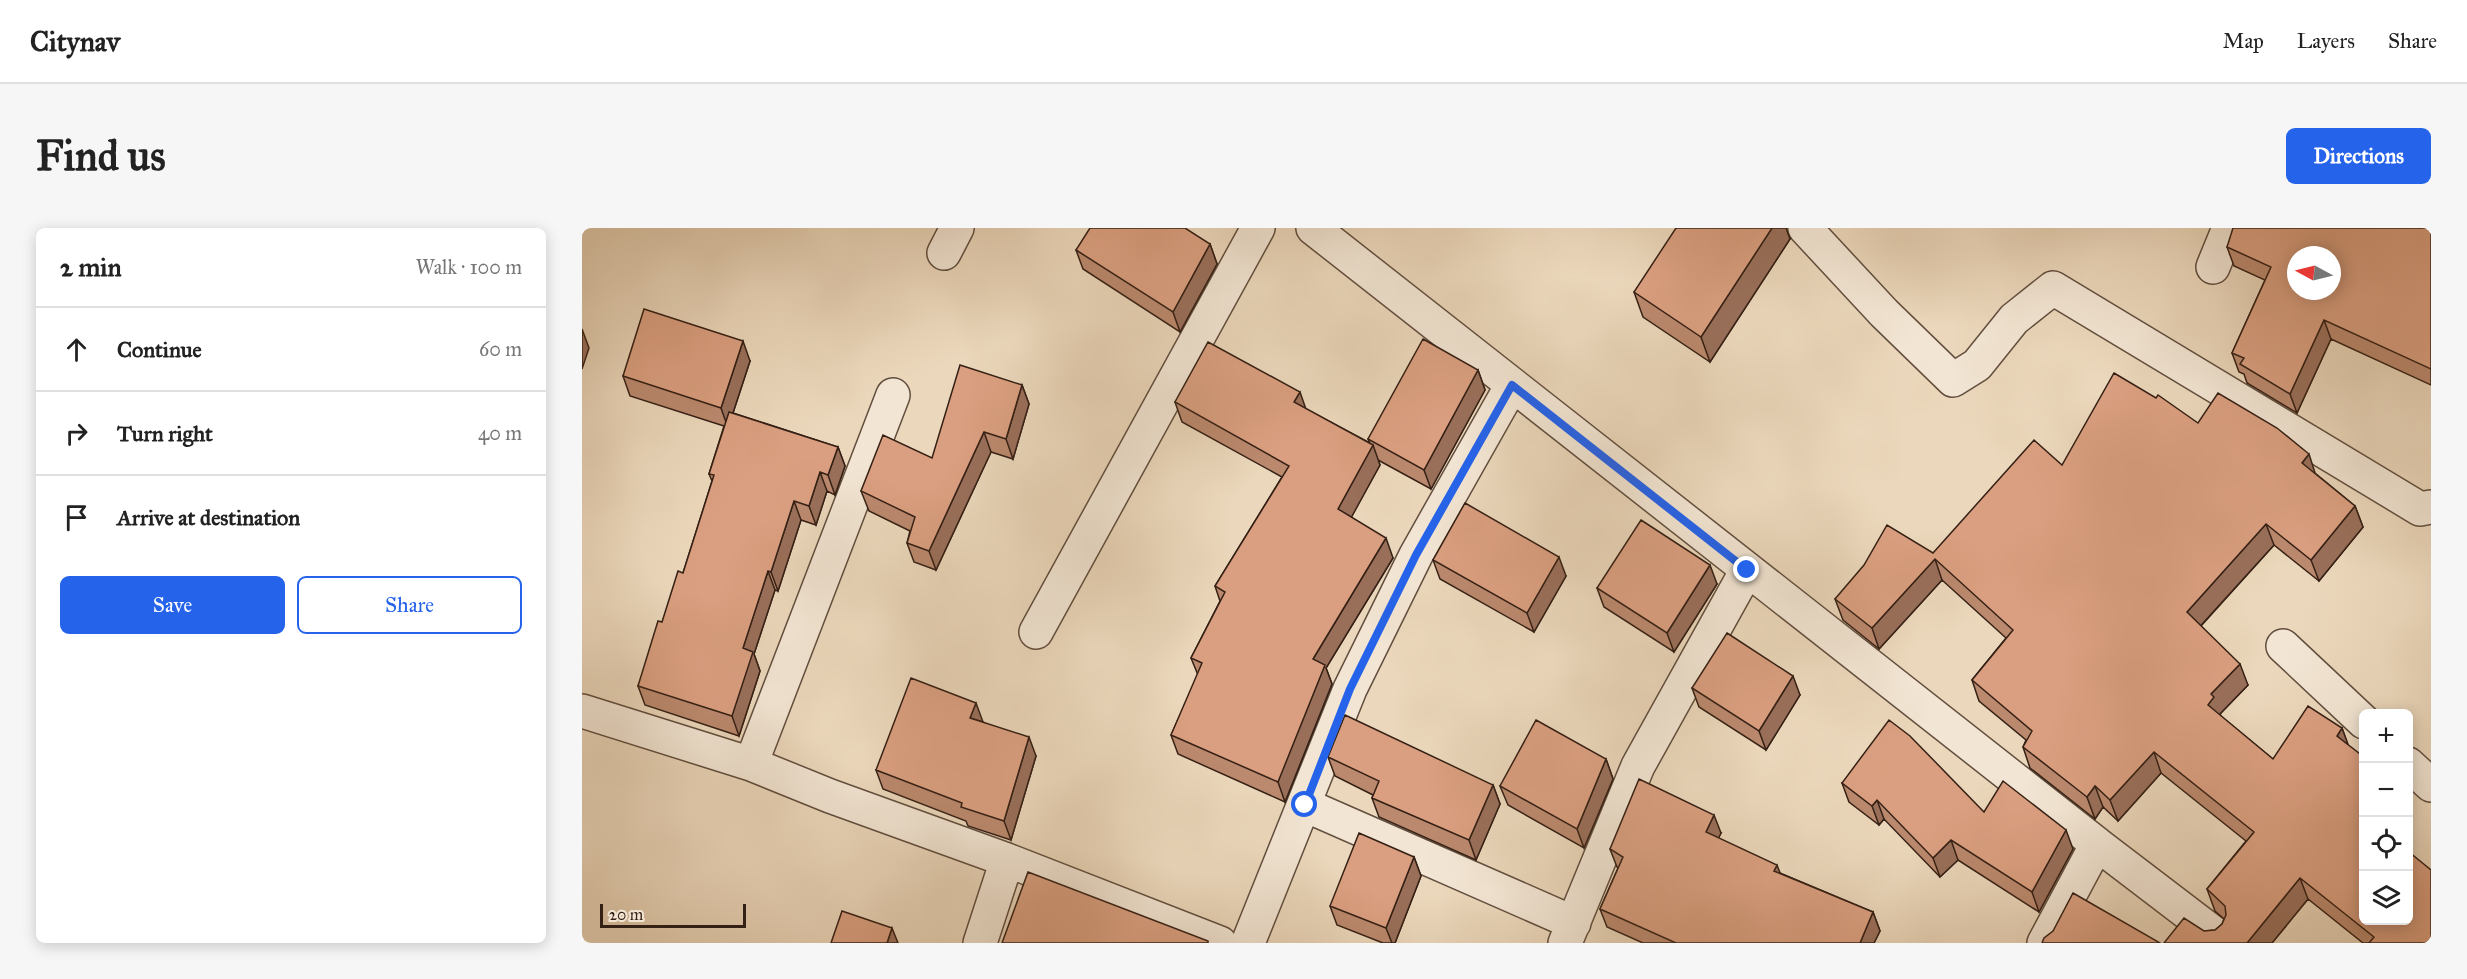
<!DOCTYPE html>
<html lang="en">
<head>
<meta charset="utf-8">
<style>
	:root { --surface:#fff; --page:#f6f6f6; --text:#222; --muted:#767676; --line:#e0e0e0; --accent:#2563eb }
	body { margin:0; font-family:"IM FELL Great Primer",serif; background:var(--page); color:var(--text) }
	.controls { position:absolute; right:18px; bottom:18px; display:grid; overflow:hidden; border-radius:9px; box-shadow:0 3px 15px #0003 }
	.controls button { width:54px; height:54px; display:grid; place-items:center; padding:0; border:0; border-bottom:2px solid var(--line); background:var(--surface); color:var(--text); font:30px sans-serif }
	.compass { position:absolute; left:1705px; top:18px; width:54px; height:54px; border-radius:50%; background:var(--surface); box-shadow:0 3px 15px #0003; rotate:277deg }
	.scale { position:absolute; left:18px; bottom:15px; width:146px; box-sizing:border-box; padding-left:6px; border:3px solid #352015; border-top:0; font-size:16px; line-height:21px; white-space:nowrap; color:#352015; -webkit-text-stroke:4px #f2e5d3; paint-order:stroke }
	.stop { position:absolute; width:18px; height:18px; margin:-14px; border:4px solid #2563eb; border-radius:50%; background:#fff }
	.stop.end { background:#2563eb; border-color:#fff; box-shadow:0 2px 6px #0008 }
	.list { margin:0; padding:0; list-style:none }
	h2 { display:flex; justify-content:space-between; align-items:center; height:78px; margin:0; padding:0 24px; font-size:26px }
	h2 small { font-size:20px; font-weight:400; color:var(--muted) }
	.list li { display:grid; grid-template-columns:39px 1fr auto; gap:18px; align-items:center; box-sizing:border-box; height:84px; padding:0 24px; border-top:2px solid var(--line) }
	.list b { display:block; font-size:22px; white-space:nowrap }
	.list em { font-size:20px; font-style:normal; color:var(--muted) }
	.actions { display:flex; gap:12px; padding:18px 24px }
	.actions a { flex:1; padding:14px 0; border:2px solid var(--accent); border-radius:9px; text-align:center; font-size:21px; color:var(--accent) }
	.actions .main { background:var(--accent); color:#fff }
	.icon { flex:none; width:33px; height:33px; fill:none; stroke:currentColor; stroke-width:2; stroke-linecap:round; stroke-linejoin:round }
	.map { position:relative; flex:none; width:1849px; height:715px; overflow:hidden; border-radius:9px }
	header { display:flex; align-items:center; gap:36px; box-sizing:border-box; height:84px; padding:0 30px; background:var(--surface); border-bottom:2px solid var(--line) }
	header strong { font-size:28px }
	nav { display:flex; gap:33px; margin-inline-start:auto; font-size:21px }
	.intro { display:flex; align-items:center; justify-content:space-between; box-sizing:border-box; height:144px; padding:0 36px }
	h1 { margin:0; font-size:42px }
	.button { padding:15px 27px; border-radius:9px; background:var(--accent); color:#fff; font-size:21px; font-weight:700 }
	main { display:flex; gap:36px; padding:0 36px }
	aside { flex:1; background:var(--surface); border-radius:9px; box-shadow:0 3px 15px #0003 }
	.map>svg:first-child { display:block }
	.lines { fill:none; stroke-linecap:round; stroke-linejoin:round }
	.street-casing { stroke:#624e3e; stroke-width:36 }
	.street { stroke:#f2e5d3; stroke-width:33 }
	.wall { fill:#bb896e; stroke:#352015; stroke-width:1.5 }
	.shaded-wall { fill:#996f5a; stroke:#352015; stroke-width:1.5 }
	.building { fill:#da9f80; stroke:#352015; stroke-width:1.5; fill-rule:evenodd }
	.route { stroke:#2563eb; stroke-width:8 }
</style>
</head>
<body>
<header>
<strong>Citynav</strong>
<nav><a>Map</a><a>Layers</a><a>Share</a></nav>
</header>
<div class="intro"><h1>Find us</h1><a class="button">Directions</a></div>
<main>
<aside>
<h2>2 min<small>Walk · 100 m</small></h2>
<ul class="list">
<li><svg class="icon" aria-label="ahead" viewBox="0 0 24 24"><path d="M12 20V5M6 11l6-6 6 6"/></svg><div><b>Continue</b></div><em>60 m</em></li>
<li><svg class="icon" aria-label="right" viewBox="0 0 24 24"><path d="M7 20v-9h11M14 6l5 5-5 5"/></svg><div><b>Turn right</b></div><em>40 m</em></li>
<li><svg class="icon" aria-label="arrive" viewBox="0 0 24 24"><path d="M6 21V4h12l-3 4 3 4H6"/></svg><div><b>Arrive at destination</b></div></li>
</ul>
<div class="actions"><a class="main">Save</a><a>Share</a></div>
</aside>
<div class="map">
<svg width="1849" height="715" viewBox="0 0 1849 715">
	<rect width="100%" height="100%" fill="#ebd7bb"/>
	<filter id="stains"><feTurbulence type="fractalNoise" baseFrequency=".00333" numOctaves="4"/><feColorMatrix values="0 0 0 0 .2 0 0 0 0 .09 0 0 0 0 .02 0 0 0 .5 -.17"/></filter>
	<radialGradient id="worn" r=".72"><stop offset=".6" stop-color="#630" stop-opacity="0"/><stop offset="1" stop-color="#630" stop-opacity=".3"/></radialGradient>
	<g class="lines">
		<defs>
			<path id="street" d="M 731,0 L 1515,616 L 1462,715
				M 1223,0 L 1302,85 L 1371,152 L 1395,137 L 1432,91 L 1471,60 L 1838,281 L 1849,279
				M 362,25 L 375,0
				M 1631,39 L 1647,0
				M 454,404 L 676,0
				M 1701,418 L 1782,494
				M 0,483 L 169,536 L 248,568 L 425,632 L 638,715
				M 169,536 L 311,167
				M 1826,536 L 1849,557
				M 723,577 L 992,695
				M 1515,616 L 1633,706
				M 398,715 L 425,632
				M 666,715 L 768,461 L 834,327 L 930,157
				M 983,715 L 1056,538 L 1165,342"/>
		</defs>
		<use href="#street" class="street-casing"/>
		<use href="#street" class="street"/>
	</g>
	<path class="wall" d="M 1849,0 L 1849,157 L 1749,111 L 1715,185 L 1665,155 L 1662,146 L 1657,144 L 1650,125 L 1683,52 L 1652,38 L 1645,19 Z
		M 1208,11 L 1128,134 L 1061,89 L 1052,64 Z
		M 628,16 L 635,36 L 598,104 L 501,41 L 494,22 Z
		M 168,133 L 151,185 L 256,219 L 263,238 L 253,267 L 245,263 L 234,297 L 219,292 L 196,363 L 193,362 L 172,426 L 178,443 L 157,508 L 63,477 L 56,458 L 80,394 L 101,345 L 130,253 L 127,246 L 142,198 L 48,168 L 41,148 Z
		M 896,142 L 903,162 L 849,261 L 796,232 L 798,237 L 769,289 L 811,330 L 744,440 L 750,456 L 703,574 L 596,526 L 589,507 L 616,447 L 609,430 L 638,373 L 633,358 L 700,249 L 600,194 L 593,174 L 724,181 L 788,215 L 786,211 Z
		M 440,157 L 447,176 L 431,231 L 409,224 L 354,342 L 332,334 L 325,315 L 328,303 L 287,283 L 279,263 L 350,230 Z
		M 1616,195 L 1734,246 L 1773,278 L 1781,299 L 1737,353 L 1692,317 L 1619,398 L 1666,457 L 1638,486 L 1639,488 L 1691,531 L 1760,500 L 1766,517 L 1782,693 L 1849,715 L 1781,715 L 1726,671 L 1690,715 L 1582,715 L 1622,703 L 1633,702 L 1640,696 L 1642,691 L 1633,683 L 1625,661 L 1664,613 L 1579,545 L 1536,593 L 1521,579 L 1513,591 L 1448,540 L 1441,519 L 1444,512 L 1397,473 L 1390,452 L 1424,410 L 1360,352 L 1297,421 L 1261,392 L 1253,371 L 1351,325 L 1480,237 Z
		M 851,332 L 984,348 L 952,404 L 858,351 Z
		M 1135,356 L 1092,424 L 1022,379 L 1015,360 Z
		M 1110,460 L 1218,467 L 1184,522 L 1117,479 Z
		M 401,494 L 454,528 L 429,612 L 386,598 L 384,593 L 301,561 L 294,542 Z
		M 746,529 L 911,557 L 918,576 L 894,632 L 797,589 L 790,570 L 791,567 L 753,548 Z
		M 1024,531 L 1031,551 L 1002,620 L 926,577 L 918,558 Z
		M 1260,555 L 1402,584 L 1491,621 L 1457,684 L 1376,632 L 1358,649 L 1302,591 L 1297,597 L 1267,574 Z
		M 1139,605 L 1136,610 L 1198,645 L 1291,684 L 1298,703 L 1292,715 L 1061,715 L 1025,699 L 1018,681 L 1036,640 L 1035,639 L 1028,621 Z
		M 832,629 L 839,648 L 813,715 L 801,715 L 755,697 L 748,678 Z"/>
	<path class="shaded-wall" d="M 1190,0 L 1204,0 L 1208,11 L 1128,134 L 1119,109 Z
		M 628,16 L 635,36 L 598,104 L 591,84 Z
		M 1742,92 L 1749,111 L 1715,185 L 1708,166 Z
		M 0,101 L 7,120 L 0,141 Z
		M 161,113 L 168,133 L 146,200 L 139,180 Z
		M 896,142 L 903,162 L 849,261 L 842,242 Z
		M 440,157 L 447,176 L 431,231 L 424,211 Z
		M 718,164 L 725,184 L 712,174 Z
		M 402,204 L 409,224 L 354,342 L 347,323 Z
		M 791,217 L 798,237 L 763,301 L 756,281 Z
		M 256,219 L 263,238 L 253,267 L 246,247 Z
		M 1727,226 L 1734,248 L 1720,235 Z
		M 238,244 L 245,263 L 234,297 L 227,278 Z
		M 212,273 L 219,292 L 196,363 L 189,344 Z
		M 1773,278 L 1781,299 L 1737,353 L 1729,332 Z
		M 1684,296 L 1692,317 L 1612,405 L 1605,384 Z
		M 804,310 L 811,330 L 744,440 L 750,456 L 703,574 L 696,554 L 731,431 Z
		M 977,329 L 984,348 L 952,404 L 945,385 Z
		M 1353,331 L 1360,352 L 1297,421 L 1290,400 Z
		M 1128,337 L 1135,356 L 1092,424 L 1085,405 Z
		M 186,343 L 193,362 L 172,426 L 178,443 L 157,508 L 150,488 L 161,420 Z
		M 1658,436 L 1666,457 L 1638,486 L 1640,490 L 1626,477 L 1629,466 Z
		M 1211,448 L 1218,467 L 1184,522 L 1177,503 Z
		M 394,475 L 401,494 L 388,490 Z
		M 1760,500 L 1768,522 L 1755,508 Z
		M 447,509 L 454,528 L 429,612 L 422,593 Z
		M 1572,524 L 1579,545 L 1536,593 L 1528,572 Z
		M 1024,531 L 1031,551 L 1002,620 L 995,601 Z
		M 911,557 L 918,576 L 894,632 L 887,612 Z
		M 1513,558 L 1521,579 L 1513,591 L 1505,569 Z
		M 1295,572 L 1302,591 L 1297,597 L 1290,578 Z
		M 1132,587 L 1139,605 L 1131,622 L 1124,604 Z
		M 1484,602 L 1491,621 L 1457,684 L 1450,664 Z
		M 1369,612 L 1376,632 L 1358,649 L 1351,630 Z
		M 832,629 L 839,648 L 813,715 L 810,715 L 804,700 Z
		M 1195,637 L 1202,655 L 1192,643 Z
		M 1718,650 L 1726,671 L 1690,715 L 1665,715 Z
		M 1291,684 L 1298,703 L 1292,715 L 1278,715 Z
		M 310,700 L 316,715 L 305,715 Z"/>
	<path class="building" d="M 508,0 L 603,0 L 628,16 L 591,84 L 494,22 Z
		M 1094,0 L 1190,0 L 1119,109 L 1052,64 Z
		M 1651,0 L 1849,0 L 1849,141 L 1742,92 L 1708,166 L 1658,136 L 1662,130 L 1650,125 L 1689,39 L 1645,19 ZM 1714,27 L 1750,27 L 1750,63 L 1714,63 Z
		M 62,81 L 161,113 L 139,180 L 41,148 Z
		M 841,111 L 896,142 L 842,242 L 786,211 Z
		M 626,114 L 718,164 L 712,174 L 791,217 L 756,281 L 804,310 L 731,431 L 743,437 L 696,554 L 589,507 L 620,435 L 609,430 L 643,364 L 633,358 L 707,238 L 593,174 Z
		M 378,137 L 440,157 L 424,211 L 402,204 L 347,323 L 325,315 L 333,289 L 279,263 L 301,207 L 350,230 Z
		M 1532,145 L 1574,170 L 1576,167 L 1616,195 L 1636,165 L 1695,200 L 1727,226 L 1720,235 L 1773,278 L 1729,332 L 1684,296 L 1605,384 L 1658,436 L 1629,466 L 1632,469 L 1626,477 L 1691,531 L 1726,478 L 1760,500 L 1755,508 L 1782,529 L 1782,693 L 1827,693 L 1827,624 L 1849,642 L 1849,715 L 1787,715 L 1792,709 L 1718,650 L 1665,715 L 1582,715 L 1602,690 L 1622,703 L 1633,702 L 1640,696 L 1644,687 L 1643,678 L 1625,661 L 1672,604 L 1572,524 L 1528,572 L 1513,558 L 1505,569 L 1441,519 L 1450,503 L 1390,452 L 1431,402 L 1353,331 L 1290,400 L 1253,371 L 1282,337 L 1305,297 L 1351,325 L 1452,212 L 1480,237 Z
		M 147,184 L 256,219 L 246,247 L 238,244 L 227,278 L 212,273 L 189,344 L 186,343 L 161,420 L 171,424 L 150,488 L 56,458 L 76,393 L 80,394 L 96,343 L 101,345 L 132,247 L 127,246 Z
		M 883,275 L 977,329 L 945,385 L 851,332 Z
		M 1059,292 L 1128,337 L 1085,405 L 1015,360 Z
		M 1145,405 L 1211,448 L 1177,503 L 1110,460 Z
		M 329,450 L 394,475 L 388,490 L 447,509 L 422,593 L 379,579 L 380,575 L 294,542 Z
		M 763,487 L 911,557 L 887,612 L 790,570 L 797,553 L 746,529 Z
		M 954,492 L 1024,531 L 995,601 L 918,558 Z
		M 1307,492 L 1328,508 L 1402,584 L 1421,553 L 1484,602 L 1450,664 L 1369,612 L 1351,630 L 1295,572 L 1290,578 L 1260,555 Z
		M 1057,551 L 1132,587 L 1124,604 L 1195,637 L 1192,643 L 1291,684 L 1278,715 L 1094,715 L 1018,681 L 1041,629 L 1028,621 Z
		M 777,605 L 832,629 L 804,700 L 748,678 Z
		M 446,644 L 626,713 L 626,715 L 420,715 Z
		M 1491,665 L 1578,715 L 1460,715 L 1462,710 L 1471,703 Z
		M 260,683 L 310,700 L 305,715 L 249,715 Z"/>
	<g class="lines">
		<path class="route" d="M 723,577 L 768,461 L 834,327 L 930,157 L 1165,342"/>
	</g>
	<rect width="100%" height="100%" filter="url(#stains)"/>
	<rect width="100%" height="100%" fill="url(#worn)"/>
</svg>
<div class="controls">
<button>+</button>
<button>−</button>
<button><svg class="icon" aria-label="locate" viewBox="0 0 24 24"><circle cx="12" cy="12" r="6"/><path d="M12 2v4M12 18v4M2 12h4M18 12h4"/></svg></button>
<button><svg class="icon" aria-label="layers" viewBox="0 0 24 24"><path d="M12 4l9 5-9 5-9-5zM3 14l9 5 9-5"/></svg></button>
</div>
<svg class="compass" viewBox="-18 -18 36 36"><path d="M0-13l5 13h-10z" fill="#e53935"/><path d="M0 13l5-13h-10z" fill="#767676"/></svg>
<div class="scale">20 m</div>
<div class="stop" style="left:723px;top:577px"></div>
<div class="stop end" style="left:1165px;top:342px"></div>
</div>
</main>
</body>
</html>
